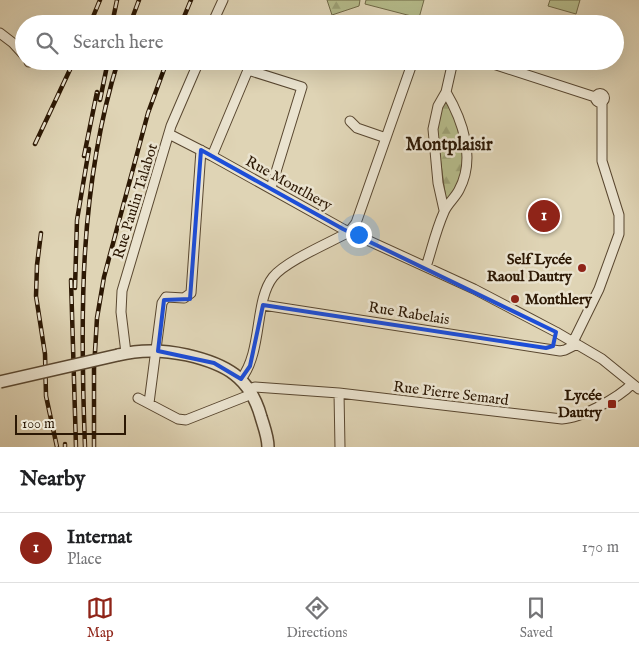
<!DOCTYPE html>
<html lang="en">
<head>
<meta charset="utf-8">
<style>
	:root { --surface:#fff; --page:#f2f2f2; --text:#202124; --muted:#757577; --line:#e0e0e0; --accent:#8f2418 }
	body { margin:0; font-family:"IM FELL English",serif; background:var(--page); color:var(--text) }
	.scale { position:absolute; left:15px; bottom:12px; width:111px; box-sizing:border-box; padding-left:5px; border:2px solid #2c1804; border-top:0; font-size:14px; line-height:18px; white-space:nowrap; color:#2c1804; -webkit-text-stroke:4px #eae3cf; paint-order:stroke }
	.you { position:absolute; left:358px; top:234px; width:18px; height:18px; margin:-12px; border:4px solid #fff; border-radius:50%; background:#1a73e8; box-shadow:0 0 0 8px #1a73e833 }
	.badge { display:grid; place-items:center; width:32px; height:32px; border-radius:50%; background:var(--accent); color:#fff; font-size:16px; font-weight:700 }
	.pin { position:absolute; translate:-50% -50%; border:2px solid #fff; box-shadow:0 1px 5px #0006 }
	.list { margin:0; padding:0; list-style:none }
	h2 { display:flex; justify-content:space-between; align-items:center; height:65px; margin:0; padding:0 20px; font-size:21px }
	h2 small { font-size:16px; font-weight:400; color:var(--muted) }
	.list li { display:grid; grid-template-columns:32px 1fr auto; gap:15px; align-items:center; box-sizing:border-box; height:70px; padding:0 20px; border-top:1px solid var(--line) }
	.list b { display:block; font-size:19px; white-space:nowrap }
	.list p { margin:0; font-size:16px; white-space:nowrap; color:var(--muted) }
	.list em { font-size:16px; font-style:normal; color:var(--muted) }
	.icon { flex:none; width:28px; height:28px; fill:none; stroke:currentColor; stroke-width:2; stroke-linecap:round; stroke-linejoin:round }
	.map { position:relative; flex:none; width:639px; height:447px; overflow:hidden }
	.search { position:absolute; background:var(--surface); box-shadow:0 5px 20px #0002; left:15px; right:15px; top:15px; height:55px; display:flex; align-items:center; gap:12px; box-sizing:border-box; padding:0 18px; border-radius:28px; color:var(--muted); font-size:19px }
	.sheet { height:135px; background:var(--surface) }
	nav { display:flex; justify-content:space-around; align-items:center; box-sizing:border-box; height:70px; border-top:1px solid var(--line); background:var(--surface); font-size:14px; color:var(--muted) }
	nav a { display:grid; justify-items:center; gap:2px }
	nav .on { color:var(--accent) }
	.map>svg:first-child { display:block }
	.forest { fill:url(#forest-firs); stroke:#716a48 }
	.pitch { fill:#b6bc8b; stroke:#716a48 }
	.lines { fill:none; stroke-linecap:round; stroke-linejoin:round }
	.minor-casing { stroke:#594730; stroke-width:11 }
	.tertiary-casing { stroke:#594730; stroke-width:14 }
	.minor { stroke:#eae3cf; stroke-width:9 }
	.tertiary { stroke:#eae3cf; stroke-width:11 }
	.rail-casing { stroke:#2c1804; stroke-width:4.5 }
	.rail { stroke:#eae3cf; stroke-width:2.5; stroke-dasharray:8; stroke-linecap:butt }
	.tertiary-bridge-casing { stroke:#594730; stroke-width:14; stroke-linecap:butt }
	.tertiary-bridge { stroke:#eae3cf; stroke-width:11 }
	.marked { fill:none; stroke:#1d4ed8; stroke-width:4; stroke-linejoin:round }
	.poi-dot { fill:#8f2418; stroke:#eae3cf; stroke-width:2 }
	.labels { text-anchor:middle; stroke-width:5; stroke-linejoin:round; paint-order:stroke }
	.street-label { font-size:15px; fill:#2c1804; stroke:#eae3cf }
	.poi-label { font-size:15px; font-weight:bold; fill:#2c1804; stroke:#eae3cf; text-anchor:end }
	.quarter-label { font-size:18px; font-weight:bold; fill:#2c1804; stroke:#eae3cf }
</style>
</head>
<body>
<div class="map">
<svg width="639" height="447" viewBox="0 0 639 447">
	<defs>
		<pattern id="forest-firs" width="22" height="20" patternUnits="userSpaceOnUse" patternTransform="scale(1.25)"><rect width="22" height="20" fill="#b6bc8b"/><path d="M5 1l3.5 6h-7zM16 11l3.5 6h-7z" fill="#9da176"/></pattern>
	</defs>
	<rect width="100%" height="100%" fill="#dfd4b5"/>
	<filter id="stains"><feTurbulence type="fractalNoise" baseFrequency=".004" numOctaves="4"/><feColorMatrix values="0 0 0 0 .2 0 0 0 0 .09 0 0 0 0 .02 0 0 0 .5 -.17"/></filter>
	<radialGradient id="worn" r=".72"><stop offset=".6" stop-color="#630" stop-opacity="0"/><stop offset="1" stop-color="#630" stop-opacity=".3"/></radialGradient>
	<path class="forest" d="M 327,0 L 360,0 L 359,6 L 332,15 Z
		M 447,103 C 457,123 472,153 462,175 C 458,183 453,191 449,199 L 446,200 L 436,128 L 443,104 Z"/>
	<path class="pitch" d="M 366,0 L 424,0 L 419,18 L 365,4 Z
		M 550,0 L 580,0 L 576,14 L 548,6 Z"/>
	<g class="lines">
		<defs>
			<path id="minor" d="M 212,24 L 223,0
				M 0,33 L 13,43 L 24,55
				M 29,61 L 29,62
				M 484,61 L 595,97
				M595.5 98a4.5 4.5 0 1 1 9 0a4.5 4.5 0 1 1-9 0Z
				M 350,121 L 357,128 L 386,138
				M 169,134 L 212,156 L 343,229 L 474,289 L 556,332 L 602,359 L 639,389
				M 212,156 L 248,70 L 302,87 L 271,188
				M 444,210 L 438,183 L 433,129 L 438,106 L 446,92 L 453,61
				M 426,267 C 432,248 436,230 444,212 C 447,204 455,198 459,190 C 476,159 463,121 446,92
				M 263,305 L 560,351 L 565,350 L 577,344
				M 573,342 L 599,289 L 619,234 L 619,215 L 602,161 L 602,102
				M 126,353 L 121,312 L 122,291 L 171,126 L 199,61
				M 241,379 C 263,351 254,301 273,277 C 286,261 329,243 349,232 L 356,223 L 413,61
				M 249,389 L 255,387 L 339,393 L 562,419 C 582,418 618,398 632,384
				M 339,393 L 340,447
				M 138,398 L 178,419 L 186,420 L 252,394
				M 149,403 L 162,303 L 166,297 L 184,298 L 191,293 L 201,150"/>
			<path id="tertiary" d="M 118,355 C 141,349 164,350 187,355 C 226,364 250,377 261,417 C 264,427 268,437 268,447"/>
		</defs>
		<use href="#minor" class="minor-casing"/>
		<use href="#tertiary" class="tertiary-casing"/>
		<use href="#minor" class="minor"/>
		<use href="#tertiary" class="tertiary"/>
		<defs>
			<path id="rail" d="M 90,24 L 100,0
				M 112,24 L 117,0
				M 130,24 L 139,0
				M 181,24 L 191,0
				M 100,100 L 108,61
				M 35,144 L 74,61
				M 84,156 L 97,92
				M 41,233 L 37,265 L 36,296 L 45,354 L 46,396 L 57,447
				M 71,280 L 76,447
				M 75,288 L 77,220 L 89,149
				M 65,444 L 65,447
				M 85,447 C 80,316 79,187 118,61
				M 94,447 L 94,369 L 97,318 L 104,277 L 148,113 L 167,61"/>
		</defs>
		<use href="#rail" class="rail-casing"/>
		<use href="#rail" class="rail"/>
		<defs>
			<path id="tertiary-bridge" d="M 0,382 L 118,355"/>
		</defs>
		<use href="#tertiary-bridge" class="tertiary-bridge-casing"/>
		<use href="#tertiary-bridge" class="tertiary-bridge"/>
	</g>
	<path class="marked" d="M 201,150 L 343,229 L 556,332 L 553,346 L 546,348 L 263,305 L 250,366 L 241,379 L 214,363 L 158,351 L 164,300 L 190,299 Z"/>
	<g class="poi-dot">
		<circle cx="582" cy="268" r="5"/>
		<circle cx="515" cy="299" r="5"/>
		<rect x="607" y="399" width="10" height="10" rx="2.5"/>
	</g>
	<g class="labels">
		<g class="street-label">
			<text transform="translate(289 183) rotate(29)" y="5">Rue Montlhery</text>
			<text transform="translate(135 201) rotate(-73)" y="5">Rue Paulin Talabot</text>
			<text transform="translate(409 313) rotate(9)" y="5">Rue Rabelais</text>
			<text transform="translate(451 393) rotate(7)" y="5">Rue Pierre Semard</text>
		</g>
		<g class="poi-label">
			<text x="572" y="264">Self Lycée<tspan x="572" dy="17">Raoul Dautry</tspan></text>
			<text x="525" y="304" text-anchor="start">Monthlery</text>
			<text x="602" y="400">Lycée<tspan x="602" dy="17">Dautry</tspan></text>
		</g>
		<g class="quarter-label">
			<text x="449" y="150">Montplaisir</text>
		</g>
	</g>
	<rect width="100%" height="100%" filter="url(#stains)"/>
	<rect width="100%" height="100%" fill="url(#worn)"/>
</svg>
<div class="scale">100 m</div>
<div class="you"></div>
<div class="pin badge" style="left:544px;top:216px">1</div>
<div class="search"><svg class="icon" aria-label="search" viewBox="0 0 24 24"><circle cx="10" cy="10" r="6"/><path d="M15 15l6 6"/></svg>Search here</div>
</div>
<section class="sheet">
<h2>Nearby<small></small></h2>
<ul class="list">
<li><span class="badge">1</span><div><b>Internat</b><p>Place</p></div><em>170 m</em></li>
</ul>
</section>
<nav>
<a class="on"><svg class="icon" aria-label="map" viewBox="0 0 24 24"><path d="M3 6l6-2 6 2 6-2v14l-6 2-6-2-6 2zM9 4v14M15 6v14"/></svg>Map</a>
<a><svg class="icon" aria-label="directions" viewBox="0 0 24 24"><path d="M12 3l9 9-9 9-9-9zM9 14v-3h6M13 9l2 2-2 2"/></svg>Directions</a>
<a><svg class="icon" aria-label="saved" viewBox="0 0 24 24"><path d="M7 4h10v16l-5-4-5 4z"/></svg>Saved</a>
</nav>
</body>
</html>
